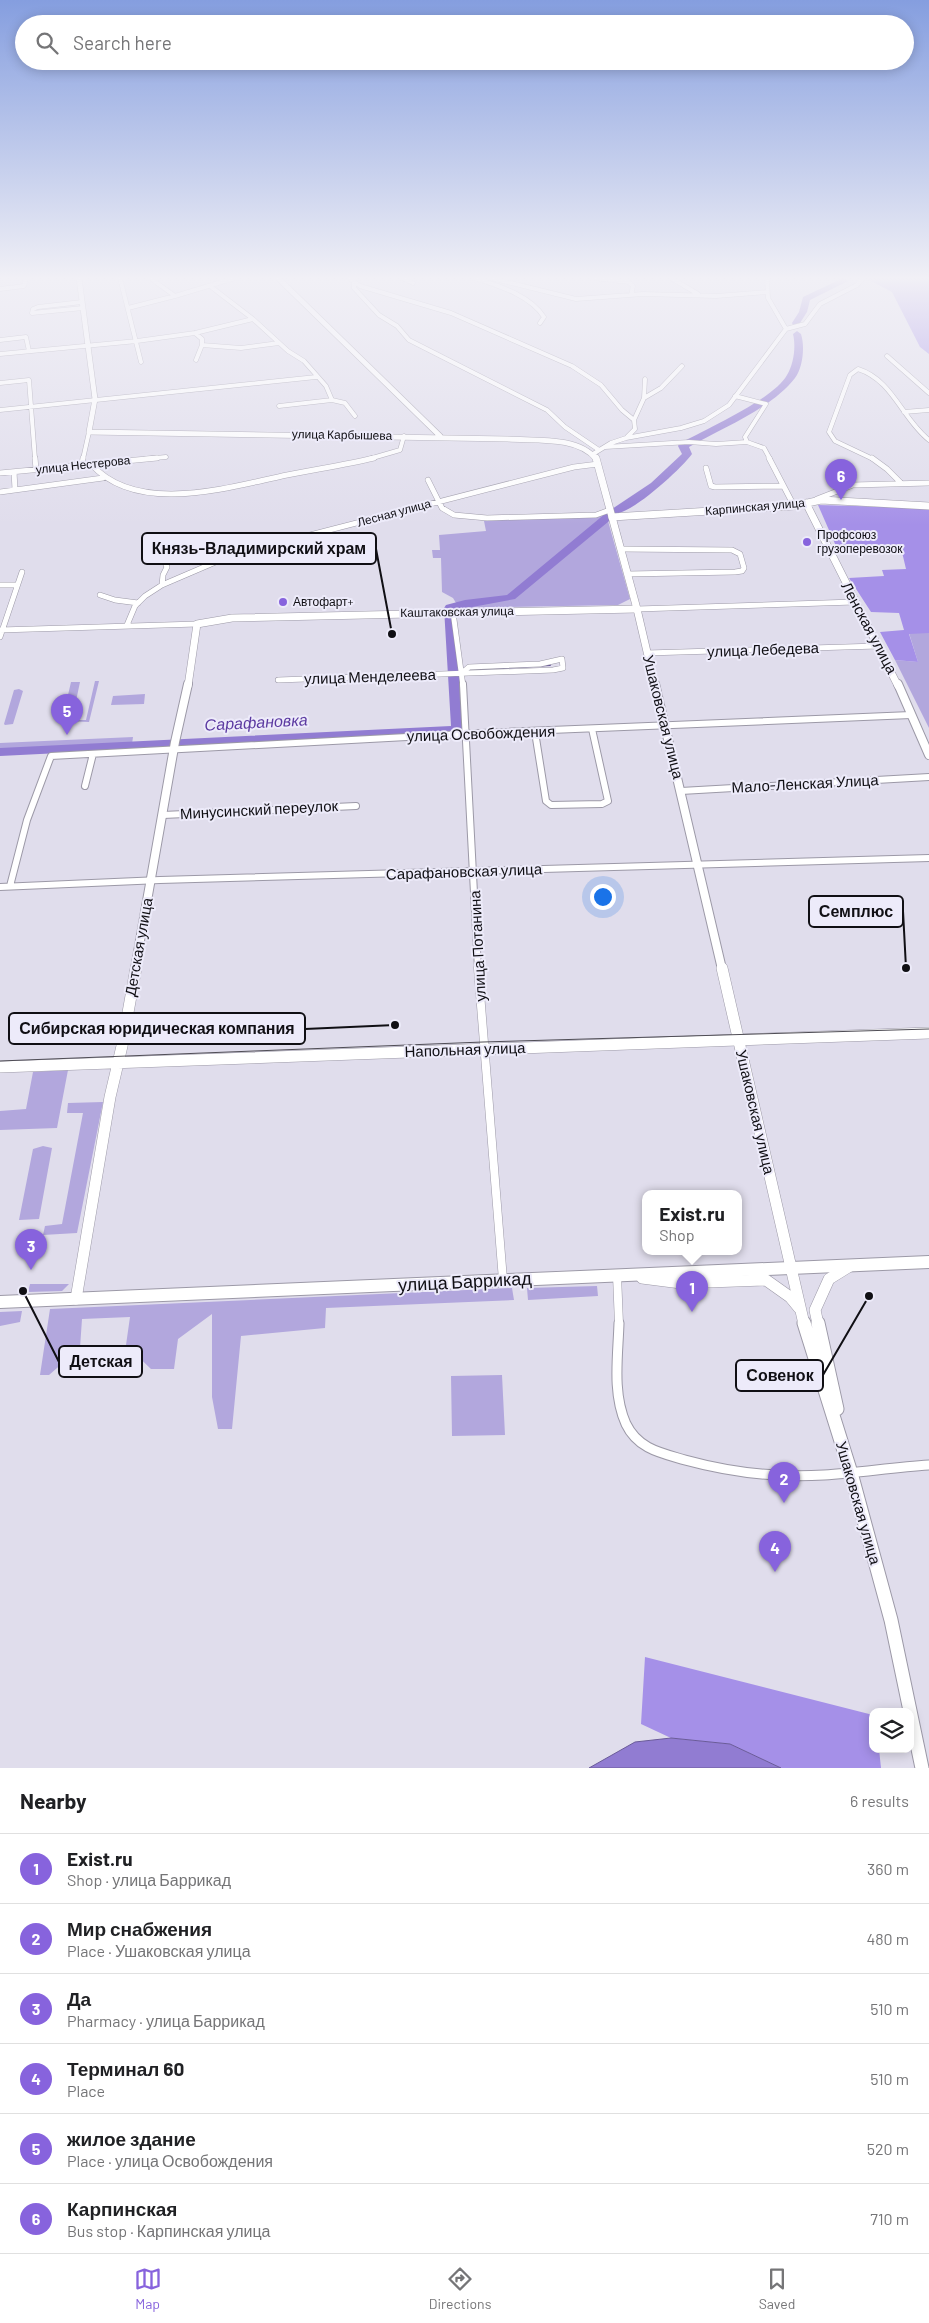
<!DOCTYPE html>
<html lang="en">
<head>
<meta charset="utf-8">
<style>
	:root { --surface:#fff; --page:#f2f2f2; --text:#202124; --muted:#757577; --line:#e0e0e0; --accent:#8763dd }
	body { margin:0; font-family:Barlow,sans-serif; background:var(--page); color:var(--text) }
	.controls { position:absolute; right:15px; bottom:15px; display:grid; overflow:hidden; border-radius:10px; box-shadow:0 2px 12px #0003 }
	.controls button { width:45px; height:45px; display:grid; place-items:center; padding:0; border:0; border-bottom:1px solid var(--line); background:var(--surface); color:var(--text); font:25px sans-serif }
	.you { position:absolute; left:602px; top:896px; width:18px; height:18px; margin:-12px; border:4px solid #fff; border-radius:50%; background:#1a73e8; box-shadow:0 0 0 8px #1a73e833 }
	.badge { display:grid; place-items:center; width:32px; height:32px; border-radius:50%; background:var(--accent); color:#fff; font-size:16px; font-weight:700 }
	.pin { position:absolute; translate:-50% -41px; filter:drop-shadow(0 1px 2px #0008) }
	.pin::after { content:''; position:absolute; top:26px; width:18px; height:15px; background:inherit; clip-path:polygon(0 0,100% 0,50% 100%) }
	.popup { position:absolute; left:642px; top:1190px; width:100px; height:65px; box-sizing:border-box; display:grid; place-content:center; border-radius:10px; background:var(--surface); filter:drop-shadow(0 1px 4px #0005); font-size:16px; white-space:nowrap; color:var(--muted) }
	.popup b { font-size:19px; color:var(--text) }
	.popup::after { content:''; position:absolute; left:50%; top:100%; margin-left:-10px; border:10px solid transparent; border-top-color:var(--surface) }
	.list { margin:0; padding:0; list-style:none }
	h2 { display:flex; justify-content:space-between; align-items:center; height:65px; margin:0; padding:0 20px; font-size:21px }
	h2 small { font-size:16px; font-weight:400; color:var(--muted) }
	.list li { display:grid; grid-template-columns:32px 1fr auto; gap:15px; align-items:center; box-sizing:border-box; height:70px; padding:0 20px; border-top:1px solid var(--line) }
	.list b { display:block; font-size:19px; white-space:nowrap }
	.list p { margin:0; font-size:16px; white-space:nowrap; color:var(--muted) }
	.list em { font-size:16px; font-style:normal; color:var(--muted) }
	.icon { flex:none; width:28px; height:28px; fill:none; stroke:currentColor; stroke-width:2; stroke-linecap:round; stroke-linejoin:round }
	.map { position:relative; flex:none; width:929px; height:1768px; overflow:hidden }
	.search { position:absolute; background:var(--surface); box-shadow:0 2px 12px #0003; left:15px; right:15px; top:15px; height:55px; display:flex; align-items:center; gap:12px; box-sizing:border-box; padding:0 18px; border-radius:28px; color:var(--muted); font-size:19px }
	.sheet { height:485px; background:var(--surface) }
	nav { display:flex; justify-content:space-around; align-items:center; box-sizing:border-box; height:70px; border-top:1px solid var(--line); background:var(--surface); font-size:14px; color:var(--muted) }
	nav a { display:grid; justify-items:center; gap:2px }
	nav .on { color:var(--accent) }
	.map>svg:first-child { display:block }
	.green { fill:#b2a7dd }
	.forest { fill:#a590e8 }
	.water { fill:#917cd2; stroke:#6a5b99 }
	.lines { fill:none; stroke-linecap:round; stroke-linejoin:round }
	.stream { stroke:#6a5b99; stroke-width:2 }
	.river { fill:#917cd2; fill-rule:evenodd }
	.minor-far4-casing { stroke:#9c99a7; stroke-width:5 }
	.minor-far3-casing { stroke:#9c99a7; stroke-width:6 }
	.minor-far2-casing { stroke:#9c99a7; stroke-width:8 }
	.minor-far1-casing { stroke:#9c99a7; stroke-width:9 }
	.minor-casing { stroke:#9c99a7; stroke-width:11 }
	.tertiary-far2-casing { stroke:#9c99a7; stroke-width:8 }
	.tertiary-far1-casing { stroke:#9c99a7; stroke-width:10 }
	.tertiary-casing { stroke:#9c99a7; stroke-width:12 }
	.secondary-far4-casing { stroke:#9c99a7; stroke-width:6 }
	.secondary-far3-casing { stroke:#9c99a7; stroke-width:8 }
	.secondary-far2-casing { stroke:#9c99a7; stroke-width:10 }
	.secondary-far1-casing { stroke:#9c99a7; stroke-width:12 }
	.secondary-casing { stroke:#9c99a7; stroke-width:15 }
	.primary-casing { stroke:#9c99a7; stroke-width:14 }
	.minor-far4 { stroke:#fff; stroke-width:4 }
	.minor-far3 { stroke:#fff; stroke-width:5 }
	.minor-far2 { stroke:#fff; stroke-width:6 }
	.minor-far1 { stroke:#fff; stroke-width:8 }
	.minor { stroke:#fff; stroke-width:9 }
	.tertiary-far2 { stroke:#fff; stroke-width:7 }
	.tertiary-far1 { stroke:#fff; stroke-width:8 }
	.tertiary { stroke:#fff; stroke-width:11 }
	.secondary-far4 { stroke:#fff; stroke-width:5 }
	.secondary-far3 { stroke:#fff; stroke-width:7 }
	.secondary-far2 { stroke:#fff; stroke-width:8 }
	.secondary-far1 { stroke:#fff; stroke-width:11 }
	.secondary { stroke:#fff; stroke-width:13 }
	.primary { stroke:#fff; stroke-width:12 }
	.tram { stroke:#4f4d55; stroke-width:1 }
	.poi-dot { fill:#8763dd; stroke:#edebfa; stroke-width:2 }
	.labels { text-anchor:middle; stroke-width:4; stroke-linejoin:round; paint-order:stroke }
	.far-street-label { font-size:12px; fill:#100f14; stroke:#edebfa }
	.far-poi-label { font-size:12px; fill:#100f14; stroke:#edebfa; text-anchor:start }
	.street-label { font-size:15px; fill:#100f14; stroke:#edebfa }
	.water-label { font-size:16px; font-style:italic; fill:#5c3aa1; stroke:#edebfa }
	.near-street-label { font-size:18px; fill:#100f14; stroke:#edebfa }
	.leader { fill:none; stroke:#100f14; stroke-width:2 }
	.callout-dot { fill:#100f14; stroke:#edebfa; stroke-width:2 }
	.callout { fill:#edebfa; stroke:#100f14; stroke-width:2 }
	.callout-label { font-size:16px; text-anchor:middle; font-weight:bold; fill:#100f14 }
</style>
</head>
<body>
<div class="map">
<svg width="929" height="1768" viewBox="0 0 929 1768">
	<rect width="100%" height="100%" fill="#e0ddec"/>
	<path class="green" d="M 606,514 L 630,599 L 618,605 L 459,608 L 453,598 L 442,592 L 441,558 L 433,558 L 432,550 L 440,550 L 439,535 L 486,531 L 484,521 Z
		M 909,633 L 929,633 L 929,728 L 895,660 L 918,662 Z
		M 95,681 L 99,681 L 89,722 L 62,721 L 71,682 L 80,682 L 72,720 L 86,720 Z
		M 19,689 L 23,691 L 13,724 L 5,725 L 4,724 L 14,690 Z
		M 145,694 L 144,704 L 111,705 L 113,696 Z
		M 133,737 L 132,744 L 0,751 L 0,743 Z
		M 68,1070 L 57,1128 L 0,1130 L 0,1111 L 26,1109 L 33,1072 Z
		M 103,1102 L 77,1233 L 43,1235 L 45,1226 L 62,1224 L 83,1113 L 67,1113 L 68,1103 Z
		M 43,1146 L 52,1148 L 39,1219 L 19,1220 L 33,1149 Z
		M 30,1284 L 69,1284 L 62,1291 L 28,1292 Z
		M 597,1286 L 598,1296 L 528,1300 L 527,1288 Z
		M 512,1288 L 514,1300 L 326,1308 L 325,1328 L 241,1336 L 232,1429 L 218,1429 L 212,1397 L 212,1314 L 178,1339 L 174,1369 L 151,1369 L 126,1345 L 130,1317 L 82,1319 L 80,1348 L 49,1375 L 40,1375 L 50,1309 Z
		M 22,1311 L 20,1322 L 0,1326 L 0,1312 Z
		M 502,1375 L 505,1435 L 452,1436 L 451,1376 Z"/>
	<path class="forest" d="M 869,278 L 929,278 L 929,354 L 920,347 L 892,292 L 869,280 Z
		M 818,505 L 929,508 L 929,633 L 909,634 L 918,662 L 895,660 L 880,632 L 904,630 L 899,613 L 871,612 L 849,578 L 884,576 L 882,570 L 906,569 L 902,552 L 839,553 Z
		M 645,1657 L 873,1715 L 873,1749 L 879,1749 L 881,1768 L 781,1768 L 730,1744 L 671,1738 L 641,1724 Z"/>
	<path class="water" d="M 671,1738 L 730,1744 L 781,1768 L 589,1768 L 635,1742 Z"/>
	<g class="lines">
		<path class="stream" d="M 469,670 L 550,665"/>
		<path class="river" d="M 837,278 L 845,278 L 848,281 L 810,300 L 807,312 L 800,323 L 793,325 L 792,323 L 799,312 L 803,297 L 839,280 Z
			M 797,331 L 801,334 C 805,346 803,368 795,378 C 771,409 722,428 689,447 L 692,454 C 680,470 634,512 615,514 L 614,517 L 515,599 L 456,610 L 465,730 L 463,733 L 0,756 L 0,748 L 451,726 L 444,608 L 446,605 L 465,600 L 507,595 L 606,513 L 611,512 L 612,509 L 651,483 L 682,454 L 678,446 L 679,444 C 706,429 773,400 787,375 C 794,364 796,346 793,334 Z"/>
		<defs>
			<path id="minor-far4" d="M 120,278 L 141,362
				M 150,278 L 175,296 L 235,278
				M 349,278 L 360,286 L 451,313 L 572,366 L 601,385 L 622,410 L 634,420
				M 402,278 L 413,283
				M 475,278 C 499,286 530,295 544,317 L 540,323
				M 491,278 L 576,299 L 643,294 L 716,296 L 767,292
				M 594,278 L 629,282 L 633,286 L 631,295
				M 671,278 L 698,294
				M 767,278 L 768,298 L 786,329
				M 354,281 L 354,288 L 379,315 L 397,326 L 409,340 L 547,410 L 565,427 L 599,450
				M 210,286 L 253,319 L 288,351 L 304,361 L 326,386 L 332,400 L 345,403 L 355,416
				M 0,289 L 24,286 L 26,278
				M 82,302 L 38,307 L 33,309 L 32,313 L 83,308
				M 128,308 L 175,296
				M 195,333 L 202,339 L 202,345 L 196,360
				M 0,340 L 26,337 L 29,351
				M 202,345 L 241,348 L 279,343
				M 0,354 L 137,341 L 195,333 L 253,319
				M 887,356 L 929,393
				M 0,383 L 29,380 L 35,459
				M 735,396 L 766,404 L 745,437 L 747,442 L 764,448 L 770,459
				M 644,398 L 661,388 L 682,366
				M 279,406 L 332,400
				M 0,410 L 316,377
				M 904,412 L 929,410
				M 627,437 L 635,429 L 634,420 L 644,398 L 645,379
				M 605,447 L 689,442 L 716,444 L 747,442
				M 593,454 L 611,443 L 626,438 L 681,428 L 704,421 L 729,405 L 786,329 L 805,324 L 820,304 L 857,285 L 863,278
				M 83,459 L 89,432
				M 144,459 L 166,457
				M 369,459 L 400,450 L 404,436
				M 873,459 L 835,441 L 829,432 L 850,375 L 858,369 C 893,380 902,419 929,440"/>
			<path id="minor-far3" d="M 35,458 L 36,469
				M 769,458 L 794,506
				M 872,458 L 887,469 L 901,483
				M 82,464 L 83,458
				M 91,464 C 137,516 229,487 287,475 C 316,469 345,465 374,458
				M 706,468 L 711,486 L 715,487 L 783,486
				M 14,472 L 15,489
				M 0,473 L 157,458
				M 428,480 L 442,508 L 454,515 L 487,518 L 596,515 L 610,510
				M 0,492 L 103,478
				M 817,499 L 853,485 L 929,483
				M 160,540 L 160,552 L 167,567 L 163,575 L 162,585
				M 621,549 L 732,550 L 740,554 L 744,568 L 742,571 L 735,572 L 628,574
				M 0,585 L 16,585
				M 100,595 L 115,600 L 138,603
				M 637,609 L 854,602
				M 453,612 L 463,686
				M 127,625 L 135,606 L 145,596 L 162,585 L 232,555 L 574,467 L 598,464
				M 0,630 L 197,624
				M 0,637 L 22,572
				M 647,653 L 878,646
				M 278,680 L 553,670 L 563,668 L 562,659 L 540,664 L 469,667 L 462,673"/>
			<path id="minor-far2" d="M 463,684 L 478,969
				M 535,732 L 546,801 L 551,805 L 602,804 L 608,801 L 592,729
				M 85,786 L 93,754
				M 681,791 L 929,777
				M 163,815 L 356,806
				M 10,886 L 27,820 L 51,756 L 481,733 L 911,715
				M 0,887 L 160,880 L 929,858"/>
			<path id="minor-far1" d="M 478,968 L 503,1280
				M 617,1275 L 619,1324"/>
			<path id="minor" d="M 619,1323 C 618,1356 612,1393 626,1424 C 638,1449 661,1453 685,1460 C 729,1472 777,1478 824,1475 C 859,1473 894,1467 929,1465"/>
			<path id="tertiary-far2" d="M 806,503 L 898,686
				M 612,517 L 794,506 L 821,500 L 929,506
				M 188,686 L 197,624 L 232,618 L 637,609"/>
			<path id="tertiary-far1" d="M 898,684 L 929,755
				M 135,969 L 175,742 L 188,684"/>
			<path id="tertiary" d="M 0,1067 L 929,1033
				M 76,1299 L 110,1097 L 122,1046 L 136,968"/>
			<path id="secondary-far4" d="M 79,278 L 95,399 L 89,432 L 508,439 C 535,441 578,436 596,459
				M 278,278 L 440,436"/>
			<path id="secondary-far3" d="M 596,458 L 637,609 L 655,686"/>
			<path id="secondary-far2" d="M 655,684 L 722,969"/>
			<path id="secondary-far1" d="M 722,968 L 804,1324
				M 642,1278 L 681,1283 L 766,1280 L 790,1297 L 799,1308
				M 818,1324 L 815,1310 L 829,1279 L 850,1266"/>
			<path id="secondary" d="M 804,1323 L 851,1473 L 891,1620 L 922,1768
				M 818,1323 L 837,1409"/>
			<path id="primary" d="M 0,1302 L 929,1262"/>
		</defs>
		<use href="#minor-far4" class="minor-far4-casing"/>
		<use href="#minor-far3" class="minor-far3-casing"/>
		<use href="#minor-far2" class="minor-far2-casing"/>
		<use href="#minor-far1" class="minor-far1-casing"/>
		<use href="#minor" class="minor-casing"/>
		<use href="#tertiary-far2" class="tertiary-far2-casing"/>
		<use href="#tertiary-far1" class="tertiary-far1-casing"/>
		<use href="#tertiary" class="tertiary-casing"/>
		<use href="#secondary-far4" class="secondary-far4-casing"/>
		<use href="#secondary-far3" class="secondary-far3-casing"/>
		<use href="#secondary-far2" class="secondary-far2-casing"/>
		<use href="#secondary-far1" class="secondary-far1-casing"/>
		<use href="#secondary" class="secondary-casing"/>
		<use href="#primary" class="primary-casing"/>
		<use href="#minor-far4" class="minor-far4"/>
		<use href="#minor-far3" class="minor-far3"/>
		<use href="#minor-far2" class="minor-far2"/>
		<use href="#minor-far1" class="minor-far1"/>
		<use href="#minor" class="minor"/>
		<use href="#tertiary-far2" class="tertiary-far2"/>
		<use href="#tertiary-far1" class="tertiary-far1"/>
		<use href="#tertiary" class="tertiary"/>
		<use href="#secondary-far4" class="secondary-far4"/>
		<use href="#secondary-far3" class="secondary-far3"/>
		<use href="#secondary-far2" class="secondary-far2"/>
		<use href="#secondary-far1" class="secondary-far1"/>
		<use href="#secondary" class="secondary"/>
		<use href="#primary" class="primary"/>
		<path class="tram" d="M 0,1061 L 483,1042 L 929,1029"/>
	</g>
	<linearGradient id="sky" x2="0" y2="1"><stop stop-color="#859edf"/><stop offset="0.53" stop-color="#f1f0f6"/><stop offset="1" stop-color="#f1f0f6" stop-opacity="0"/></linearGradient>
	<rect width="929" height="525" fill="url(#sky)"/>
	<g class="poi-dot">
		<circle cx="807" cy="542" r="5"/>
		<circle cx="283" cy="602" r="5"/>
	</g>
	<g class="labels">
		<g class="far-street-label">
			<text transform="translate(342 435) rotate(1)" y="4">улица Карбышева</text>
			<text transform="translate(83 465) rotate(-6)" y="4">улица Нестерова</text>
			<text transform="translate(755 507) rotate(-5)" y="4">Карпинская улица</text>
			<text transform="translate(394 513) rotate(-15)" y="4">Лесная улица</text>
			<text transform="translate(457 612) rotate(-1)" y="4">Каштаковская улица</text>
		</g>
		<g class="far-poi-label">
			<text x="817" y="539">Профсоюз<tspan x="817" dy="14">грузоперевозок</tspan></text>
			<text x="293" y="606">Автофарт+</text>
		</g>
		<g class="street-label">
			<text transform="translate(869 628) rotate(62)" y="5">Ленская улица</text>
			<text transform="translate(763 650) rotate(-2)" y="5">улица Лебедева</text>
			<text transform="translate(370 677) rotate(-2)" y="5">улица Менделеева</text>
			<text transform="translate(663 717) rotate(76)" y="5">Ушаковская улица</text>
			<text transform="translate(481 734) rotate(-2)" y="5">улица Освобождения</text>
			<text transform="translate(805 784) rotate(-3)" y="5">Мало-Ленская Улица</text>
			<text transform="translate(259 810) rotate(-3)" y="5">Минусинский переулок</text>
			<text transform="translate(464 872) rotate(-2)" y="5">Сарафановская улица</text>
			<text transform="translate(478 946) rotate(-93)" y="5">улица Потанина</text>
			<text transform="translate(139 947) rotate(-80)" y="5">Детская улица</text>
			<text transform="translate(465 1050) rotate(-2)" y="5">Напольная улица</text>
			<text transform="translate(755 1112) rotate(77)" y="5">Ушаковская улица</text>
			<text transform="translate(858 1503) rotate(74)" y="5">Ушаковская улица</text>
		</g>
		<g class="water-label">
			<text transform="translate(256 722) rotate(-3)" y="6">Сарафановка</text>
		</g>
		<g class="near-street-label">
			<text transform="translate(465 1282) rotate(-3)" y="6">улица Баррикад</text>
		</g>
	</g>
	<path class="leader" d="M392 634L376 549M906 968L903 911M395 1025L305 1029M23 1291L59 1362M869 1296L823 1375"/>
	<g class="callout-dot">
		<circle cx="392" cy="634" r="5"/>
		<circle cx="906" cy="968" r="5"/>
		<circle cx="395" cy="1025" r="5"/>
		<circle cx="23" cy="1291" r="5"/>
		<circle cx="869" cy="1296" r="5"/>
	</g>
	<g class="callout">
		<rect x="142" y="533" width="234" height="31" rx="5"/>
		<rect x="809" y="896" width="94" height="31" rx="5"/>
		<rect x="9" y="1013" width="296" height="31" rx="5"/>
		<rect x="59" y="1346" width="83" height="31" rx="5"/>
		<rect x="736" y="1360" width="87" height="31" rx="5"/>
	</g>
	<g class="callout-label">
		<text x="259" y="554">Князь-Владимирский храм</text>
		<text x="856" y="917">Семплюс</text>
		<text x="157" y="1034">Сибирская юридическая компания</text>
		<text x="101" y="1367">Детская</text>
		<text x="780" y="1381">Совенок</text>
	</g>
</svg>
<div class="controls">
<button><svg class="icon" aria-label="layers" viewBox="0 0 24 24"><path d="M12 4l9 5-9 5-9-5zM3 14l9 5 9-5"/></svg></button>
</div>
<div class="you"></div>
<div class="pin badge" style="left:692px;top:1312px">1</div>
<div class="popup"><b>Exist.ru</b>Shop</div>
<div class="pin badge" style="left:784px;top:1503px">2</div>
<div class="pin badge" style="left:31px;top:1270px">3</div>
<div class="pin badge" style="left:775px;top:1572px">4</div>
<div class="pin badge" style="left:67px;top:735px">5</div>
<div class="pin badge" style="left:841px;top:500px">6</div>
<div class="search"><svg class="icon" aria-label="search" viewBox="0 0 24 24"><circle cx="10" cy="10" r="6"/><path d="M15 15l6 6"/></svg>Search here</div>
</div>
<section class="sheet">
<h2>Nearby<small>6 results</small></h2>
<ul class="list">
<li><span class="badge">1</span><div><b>Exist.ru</b><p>Shop · улица Баррикад</p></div><em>360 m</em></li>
<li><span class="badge">2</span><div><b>Мир снабжения</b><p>Place · Ушаковская улица</p></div><em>480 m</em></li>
<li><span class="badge">3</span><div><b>Да</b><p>Pharmacy · улица Баррикад</p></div><em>510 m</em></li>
<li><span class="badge">4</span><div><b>Терминал 60</b><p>Place</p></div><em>510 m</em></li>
<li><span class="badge">5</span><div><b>жилое здание</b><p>Place · улица Освобождения</p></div><em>520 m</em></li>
<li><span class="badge">6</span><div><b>Карпинская</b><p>Bus stop · Карпинская улица</p></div><em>710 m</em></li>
</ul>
</section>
<nav>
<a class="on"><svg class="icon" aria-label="map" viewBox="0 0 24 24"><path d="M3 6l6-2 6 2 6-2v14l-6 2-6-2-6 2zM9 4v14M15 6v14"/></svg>Map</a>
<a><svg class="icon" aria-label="directions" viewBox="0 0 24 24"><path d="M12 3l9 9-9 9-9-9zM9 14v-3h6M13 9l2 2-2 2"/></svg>Directions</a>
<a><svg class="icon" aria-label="saved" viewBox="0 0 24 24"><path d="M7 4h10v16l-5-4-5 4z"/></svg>Saved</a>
</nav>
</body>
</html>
